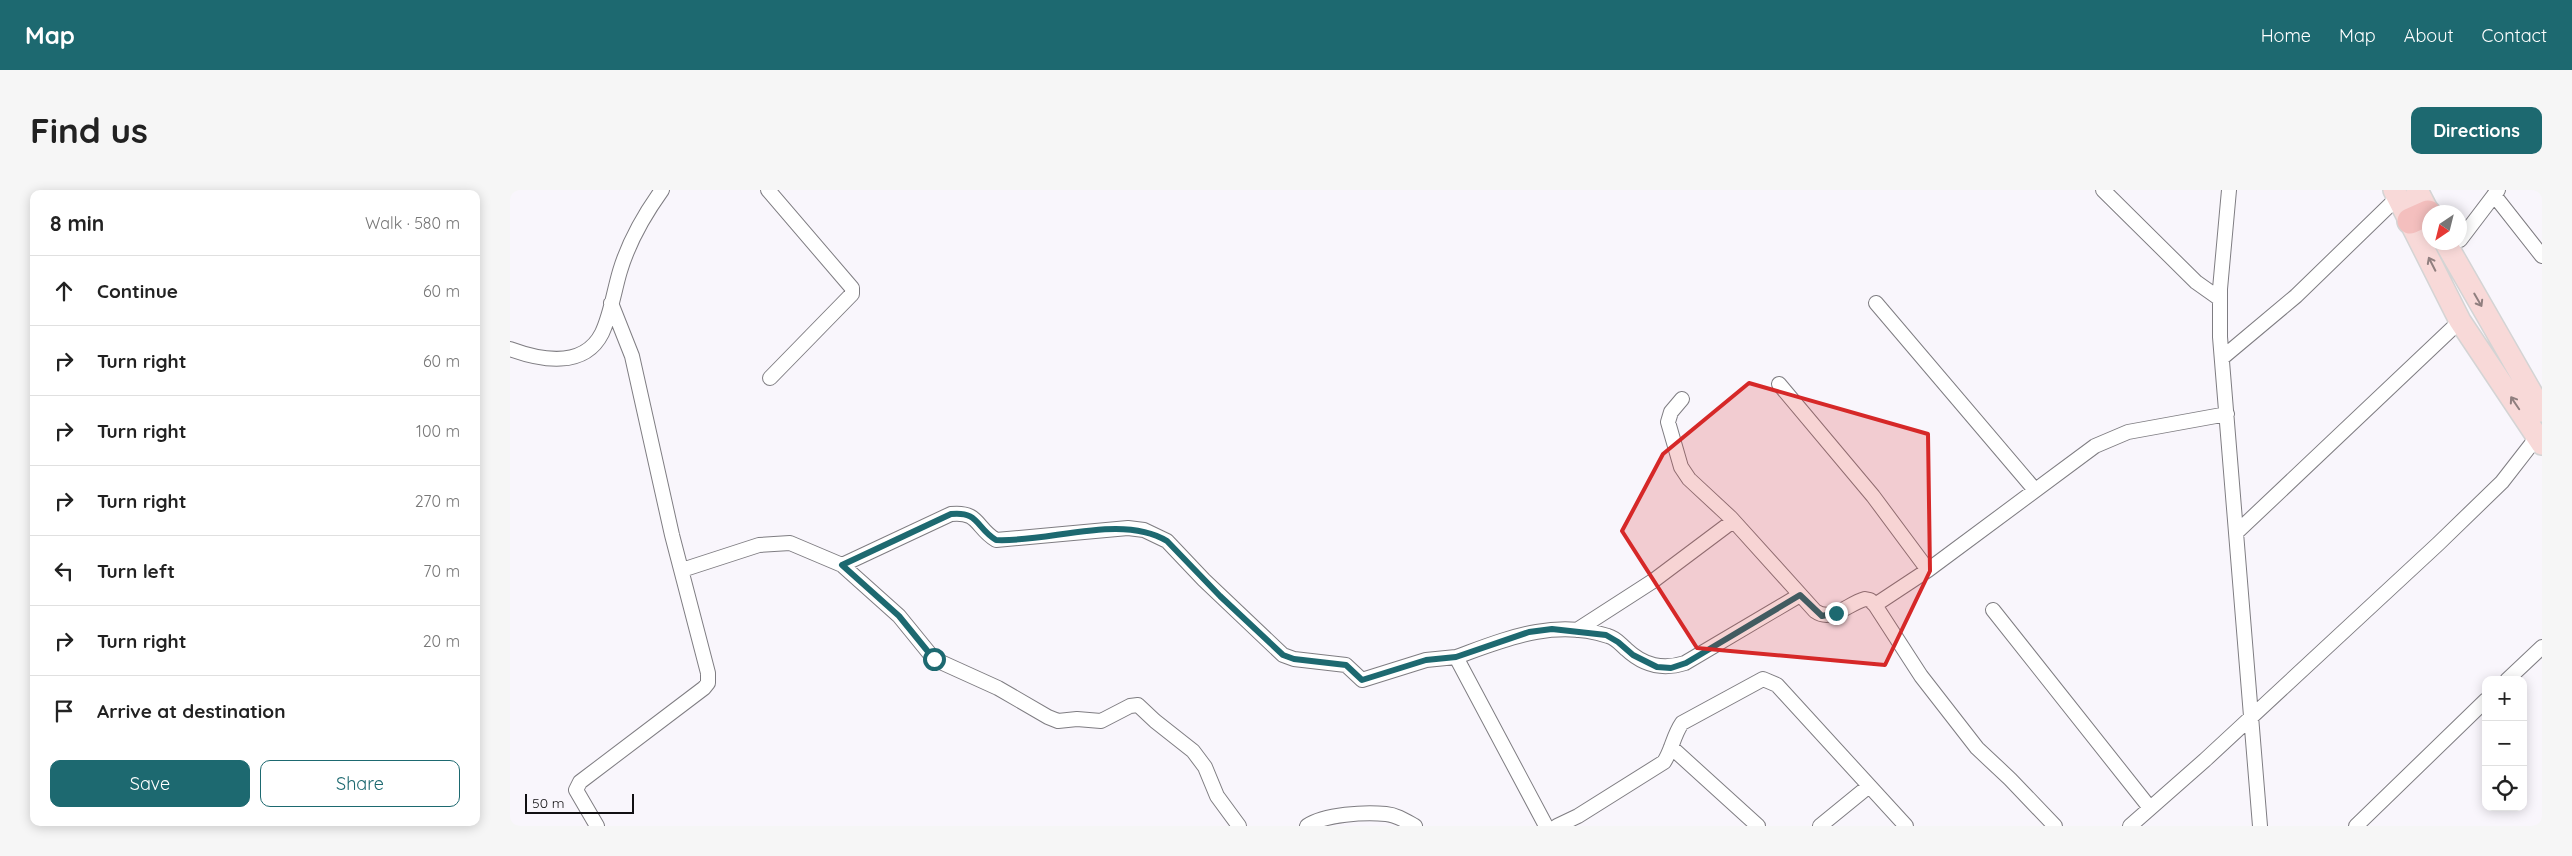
<!DOCTYPE html>
<html lang="en">
<head>
<meta charset="utf-8">
<style>
	:root { --surface:#fff; --page:#f6f6f6; --text:#222; --muted:#767676; --line:#e0e0e0; --accent:#1d6970 }
	body { margin:0; font-family:Quicksand,sans-serif; background:var(--page); color:var(--text) }
	.controls { position:absolute; right:15px; bottom:15px; display:grid; overflow:hidden; border-radius:10px; box-shadow:0 2px 12px #0003 }
	.controls button { width:45px; height:45px; display:grid; place-items:center; padding:0; border:0; border-bottom:1px solid var(--line); background:var(--surface); color:var(--text); font:25px sans-serif }
	.compass { position:absolute; left:1912px; top:15px; width:45px; height:45px; border-radius:50%; background:var(--surface); box-shadow:0 2px 12px #0003; rotate:215deg }
	.scale { position:absolute; left:15px; bottom:12px; width:109px; box-sizing:border-box; padding-left:5px; border:2px solid #111012; border-top:0; font-size:14px; line-height:18px; white-space:nowrap; color:#111012; -webkit-text-stroke:4px #f9f6fc; paint-order:stroke }
	.stop { position:absolute; width:15px; height:15px; margin:-11px; border:4px solid #1d6970; border-radius:50%; background:#fff }
	.stop.end { background:#1d6970; border-color:#fff; box-shadow:0 1px 5px #0008 }
	.list { margin:0; padding:0; list-style:none }
	h2 { display:flex; justify-content:space-between; align-items:center; height:65px; margin:0; padding:0 20px; font-size:21px }
	h2 small { font-size:16px; font-weight:400; color:var(--muted) }
	.list li { display:grid; grid-template-columns:32px 1fr auto; gap:15px; align-items:center; box-sizing:border-box; height:70px; padding:0 20px; border-top:1px solid var(--line) }
	.list b { display:block; font-size:19px; white-space:nowrap }
	.list em { font-size:16px; font-style:normal; color:var(--muted) }
	.actions { display:flex; gap:10px; padding:15px 20px }
	.actions a { flex:1; padding:11px 0; border:1px solid var(--accent); border-radius:10px; text-align:center; font-size:18px; color:var(--accent) }
	.actions .main { background:var(--accent); color:#fff }
	.icon { flex:none; width:28px; height:28px; fill:none; stroke:currentColor; stroke-width:2; stroke-linecap:round; stroke-linejoin:round }
	.map { position:relative; flex:none; width:2032px; height:636px; overflow:hidden; border-radius:10px }
	header { display:flex; align-items:center; gap:30px; box-sizing:border-box; height:70px; padding:0 25px; background:var(--accent); color:#fff }
	header strong { font-size:24px }
	nav { display:flex; gap:28px; margin-inline-start:auto; font-size:18px }
	.intro { display:flex; align-items:center; justify-content:space-between; box-sizing:border-box; height:120px; padding:0 30px }
	h1 { margin:0; font-size:35px }
	.button { padding:12px 22px; border-radius:10px; background:var(--accent); color:#fff; font-size:18px; font-weight:700 }
	main { display:flex; gap:30px; padding:0 30px }
	aside { flex:1; background:var(--surface); border-radius:10px; box-shadow:0 2px 12px #0003 }
	.map>svg:first-child { display:block }
	.lines { fill:none; stroke-linecap:round; stroke-linejoin:round }
	.street-casing { stroke:#7f7d82; stroke-width:16 }
	.primary-casing { stroke:#d4d4d4; stroke-width:24 }
	.highway-casing { stroke:#d4d4d4; stroke-width:28 }
	.street { stroke:#fff; stroke-width:14 }
	.primary { stroke:#f8d9d8; stroke-width:21 }
	.highway { stroke:#f4bfbe; stroke-width:25 }
	.oneway { stroke:#907f7f }
	.route { stroke:#1d6970; stroke-width:6 }
	.marked { fill:#d62828; fill-opacity:0.2; stroke:#d62828; stroke-width:4; stroke-linejoin:round }
</style>
</head>
<body>
<header>
<strong>Map</strong>
<nav><a>Home</a><a>Map</a><a>About</a><a>Contact</a></nav>
</header>
<div class="intro"><h1>Find us</h1><a class="button">Directions</a></div>
<main>
<aside>
<h2>8 min<small>Walk · 580 m</small></h2>
<ul class="list">
<li><svg class="icon" aria-label="ahead" viewBox="0 0 24 24"><path d="M12 20V5M6 11l6-6 6 6"/></svg><div><b>Continue</b></div><em>60 m</em></li>
<li><svg class="icon" aria-label="right" viewBox="0 0 24 24"><path d="M7 20v-9h11M14 6l5 5-5 5"/></svg><div><b>Turn right</b></div><em>60 m</em></li>
<li><svg class="icon" aria-label="right" viewBox="0 0 24 24"><path d="M7 20v-9h11M14 6l5 5-5 5"/></svg><div><b>Turn right</b></div><em>100 m</em></li>
<li><svg class="icon" aria-label="right" viewBox="0 0 24 24"><path d="M7 20v-9h11M14 6l5 5-5 5"/></svg><div><b>Turn right</b></div><em>270 m</em></li>
<li><svg class="icon" aria-label="left" viewBox="0 0 24 24"><path d="M17 20v-9H6M10 6l-5 5 5 5"/></svg><div><b>Turn left</b></div><em>70 m</em></li>
<li><svg class="icon" aria-label="right" viewBox="0 0 24 24"><path d="M7 20v-9h11M14 6l5 5-5 5"/></svg><div><b>Turn right</b></div><em>20 m</em></li>
<li><svg class="icon" aria-label="arrive" viewBox="0 0 24 24"><path d="M6 21V4h12l-3 4 3 4H6"/></svg><div><b>Arrive at destination</b></div></li>
</ul>
<div class="actions"><a class="main">Save</a><a>Share</a></div>
</aside>
<div class="map">
<svg width="2032" height="636" viewBox="0 0 2032 636">
	<rect width="100%" height="100%" fill="#f9f6fc"/>
	<g class="lines">
		<defs>
			<path id="street" d="M 258,0 L 342,98 L 342,104 L 260,188
				M 1593,0 L 1686,92 L 1710,109
				M 1719,0 L 1710,99 L 1710,147 L 1750,636
				M 1984,5 L 2032,66
				M 1950,50 L 1988,0
				M 1366,113 L 1525,300
				M 0,159 C 30,170 74,179 92,143 C 101,124 104,101 110,81 C 119,51 134,25 152,0
				M 1712,168 L 1786,106 L 1887,8
				M 1269,194 L 1363,306 L 1418,380
				M 1172,209 L 1161,222 L 1158,232 L 1171,277 L 1179,289 L 1221,328 L 1305,421 C 1322,433 1337,414 1355,409 L 1360,410 L 1365,415 L 1411,486 L 1467,558 L 1500,589 L 1545,636
				M 1726,343 L 1950,131
				M 332,375 L 441,324 C 469,321 466,338 486,350 L 618,338 L 634,340 L 657,351 L 694,390 L 773,465 L 784,469 L 836,475 L 852,490 L 916,470 L 946,467
				M 172,380 L 249,355 L 280,353 L 332,375 L 389,426 L 424,469 L 488,498 L 538,527 L 548,531 L 567,529 L 591,531 L 620,516 L 628,515 L 645,531 L 683,561 L 695,577 L 707,606 L 729,636
				M 1365,415 L 1418,380 L 1585,256 L 1618,242 L 1717,224
				M 1483,420 L 1640,618
				M 1067,440 L 1143,391 L 1223,331
				M 1997,490 L 2032,457
				M 1161,557 L 1248,636
				M 87,636 L 66,600 L 70,592 L 194,498 L 198,493 L 198,483 L 162,345 L 122,166 L 101,113
				M 797,636 C 815,624 855,622 876,624 C 887,625 896,631 905,636
				M 1036,636 L 946,467 C 996,449 1044,428 1098,446 C 1106,448 1110,454 1116,459 C 1134,476 1153,480 1175,473 L 1290,405
				M 1047,636 L 1068,626 L 1154,572 C 1162,560 1163,546 1172,533 L 1253,489 L 1267,495 L 1396,636
				M 1310,636 L 1359,596
				M 1620,636 L 1695,570 L 1928,354 L 1992,292 L 2027,247
				M 1846,636 L 1976,510"/>
			<path id="primary" d="M 1884,0 L 1950,131 L 2032,254
				M 1907,0 L 1920,25
				M 1935,52 L 2032,221"/>
			<path id="highway" d="M 1900,31 L 1918,23"/>
		</defs>
		<use href="#street" class="street-casing"/>
		<use href="#primary" class="primary-casing"/>
		<use href="#highway" class="highway-casing"/>
		<use href="#street" class="street"/>
		<use href="#primary" class="primary"/>
		<use href="#highway" class="highway"/>
	</g>
	<defs><path id="oneway-shaft" d="M-6 0H5M1.5-3L5.5 0L1.5 3" fill="none" stroke-width="1.6" stroke-linecap="round" stroke-linejoin="round" transform="scale(1.25)"/></defs>
	<g class="oneway">
		<use href="#oneway-shaft" transform="translate(1922 74) rotate(-117)"/>
		<use href="#oneway-shaft" transform="translate(1968 110) rotate(60)"/>
		<use href="#oneway-shaft" transform="translate(2005 213) rotate(-124)"/>
	</g>
	<g class="lines">
		<path class="route" d="M 424,469 L 389,426 L 332,375 L 441,324 C 469,321 466,338 486,350 C 538,353 611,323 657,351 L 710,406 L 773,465 L 784,469 L 836,475 L 852,490 L 916,470 L 946,467 L 1019,442 L 1042,439 L 1096,445 L 1108,452 L 1123,465 L 1147,477 L 1161,478 L 1176,473 L 1290,405 L 1312,426 L 1326,423"/>
	</g>
	<path class="marked" d="M 1239,193 L 1418,244 L 1420,381 L 1375,475 L 1187,458 L 1112,341 L 1153,264 Z"/>
</svg>
<div class="controls">
<button>+</button>
<button>−</button>
<button><svg class="icon" aria-label="locate" viewBox="0 0 24 24"><circle cx="12" cy="12" r="6"/><path d="M12 2v4M12 18v4M2 12h4M18 12h4"/></svg></button>
</div>
<svg class="compass" viewBox="-18 -18 36 36"><path d="M0-13l5 13h-10z" fill="#e53935"/><path d="M0 13l5-13h-10z" fill="#767676"/></svg>
<div class="scale">50 m</div>
<div class="stop" style="left:424px;top:469px"></div>
<div class="stop end" style="left:1326px;top:423px"></div>
</div>
</main>
</body>
</html>
